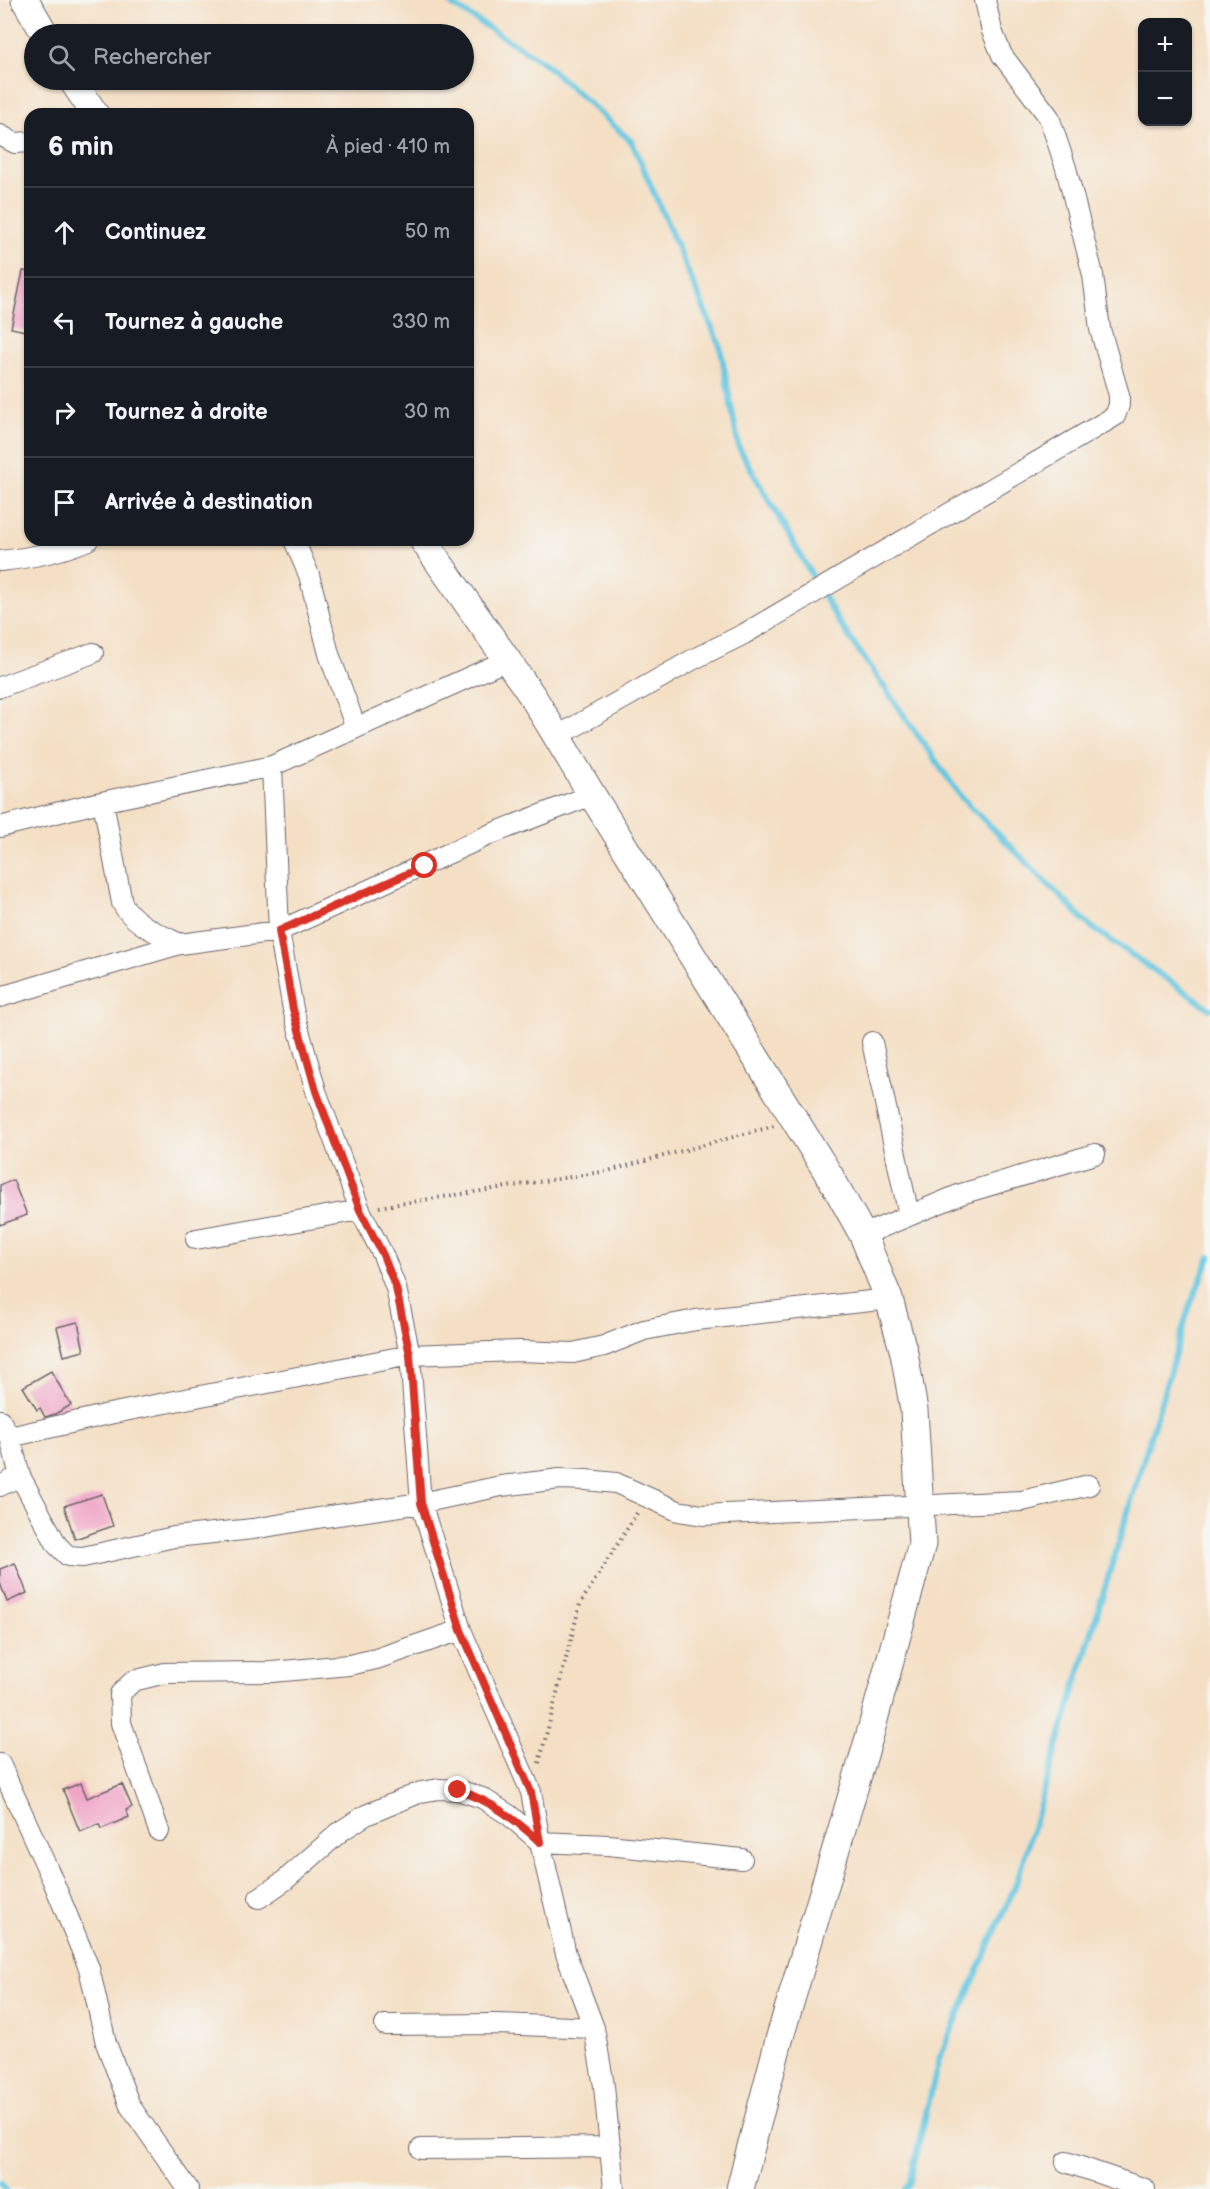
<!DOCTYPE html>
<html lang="fr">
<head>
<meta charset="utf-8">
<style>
	:root { --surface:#171b24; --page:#242831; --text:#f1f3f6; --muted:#9ea1a6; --line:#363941 }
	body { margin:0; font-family:"Balsamiq Sans",sans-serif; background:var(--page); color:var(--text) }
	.controls { position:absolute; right:18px; top:18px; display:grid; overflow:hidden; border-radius:12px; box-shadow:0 2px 4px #0004 }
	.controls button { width:54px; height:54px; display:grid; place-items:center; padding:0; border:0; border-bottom:2px solid var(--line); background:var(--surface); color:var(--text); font:30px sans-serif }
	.stop { position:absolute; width:18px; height:18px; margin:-14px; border:4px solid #d93025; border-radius:50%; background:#fff }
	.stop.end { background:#d93025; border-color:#fff; box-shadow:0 2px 6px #0008 }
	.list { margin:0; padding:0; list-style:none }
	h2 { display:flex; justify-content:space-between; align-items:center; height:78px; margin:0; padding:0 24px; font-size:26px }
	h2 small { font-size:20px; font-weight:400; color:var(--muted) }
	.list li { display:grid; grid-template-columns:39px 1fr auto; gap:18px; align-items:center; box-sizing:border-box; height:90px; padding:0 24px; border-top:2px solid var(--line) }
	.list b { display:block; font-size:22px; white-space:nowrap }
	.list em { font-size:20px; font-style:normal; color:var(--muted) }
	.icon { flex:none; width:33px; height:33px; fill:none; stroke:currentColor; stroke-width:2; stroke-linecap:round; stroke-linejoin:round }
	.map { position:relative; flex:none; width:1210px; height:2189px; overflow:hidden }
	.search { position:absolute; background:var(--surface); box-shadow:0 2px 4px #0004; left:24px; top:24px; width:450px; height:66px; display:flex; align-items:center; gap:15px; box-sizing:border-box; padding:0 21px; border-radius:33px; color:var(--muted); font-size:22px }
	.panel { position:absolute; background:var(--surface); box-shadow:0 2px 4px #0004; left:24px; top:108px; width:450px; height:438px; border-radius:18px }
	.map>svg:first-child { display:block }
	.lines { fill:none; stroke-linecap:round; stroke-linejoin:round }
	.stream { stroke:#62c6e0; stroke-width:6 }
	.building { fill:#f0a3c5 }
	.street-casing { stroke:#6c646b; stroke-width:22 }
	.secondary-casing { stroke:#6c646b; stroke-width:29 }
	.path { stroke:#6c646b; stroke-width:4; stroke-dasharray:1.5 4.5; stroke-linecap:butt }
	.street { stroke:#fff; stroke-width:20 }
	.secondary { stroke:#fff; stroke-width:27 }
	.route { stroke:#d93025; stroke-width:8 }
</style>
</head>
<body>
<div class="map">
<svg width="1210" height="2189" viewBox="0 0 1210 2189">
	<rect width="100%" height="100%" fill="#f6f6f2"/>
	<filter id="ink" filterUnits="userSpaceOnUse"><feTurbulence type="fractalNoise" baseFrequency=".0167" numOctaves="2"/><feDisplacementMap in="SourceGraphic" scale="12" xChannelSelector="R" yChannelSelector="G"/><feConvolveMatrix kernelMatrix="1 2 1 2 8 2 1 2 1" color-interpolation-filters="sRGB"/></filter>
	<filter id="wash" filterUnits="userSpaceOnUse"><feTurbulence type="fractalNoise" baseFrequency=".008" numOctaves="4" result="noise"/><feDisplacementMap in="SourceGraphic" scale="24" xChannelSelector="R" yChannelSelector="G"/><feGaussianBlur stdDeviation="1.35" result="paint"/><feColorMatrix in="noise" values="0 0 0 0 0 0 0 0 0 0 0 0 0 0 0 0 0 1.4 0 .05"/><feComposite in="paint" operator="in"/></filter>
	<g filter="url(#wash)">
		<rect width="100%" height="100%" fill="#f4dfc4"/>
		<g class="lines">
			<path class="stream" d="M 445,0 L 544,63 L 632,142 L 720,346 L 739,448 L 838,621 L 961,797 L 1090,926 L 1210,1009
				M 0,2183 L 6,2189
				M 906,2189 L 909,2185 L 939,2059 L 1016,1884 L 1189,1308 L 1210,1257"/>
		</g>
		<g id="blocks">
			<path class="building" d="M 23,271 L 30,272 L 30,332 L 11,328 Z
				M 13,1180 L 27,1215 L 0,1225 L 0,1185 Z
				M 78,1322 L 84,1351 L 64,1356 L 57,1327 Z
				M 51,1371 L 71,1405 L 55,1414 L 45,1417 L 40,1408 L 37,1410 L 23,1387 Z
				M 102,1494 L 113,1526 L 75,1539 L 64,1506 Z
				M 15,1563 L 27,1593 L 7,1602 L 0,1583 L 0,1569 Z
				M 81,1783 L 87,1798 L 122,1784 L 132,1807 L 126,1810 L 129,1817 L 101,1829 L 99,1824 L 80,1832 L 63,1790 Z"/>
		</g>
	</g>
	<g filter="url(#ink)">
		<use href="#blocks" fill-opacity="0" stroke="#6c646b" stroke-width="1.5"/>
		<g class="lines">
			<defs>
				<path id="street" d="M 0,135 L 15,143 L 30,142
					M 294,540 L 309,575 L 329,654 L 356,728
					M 0,561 C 30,558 60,552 88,540
					M 0,687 L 93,653
					M 556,737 L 692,660 L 744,634 L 1115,416 L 1119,405 L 1119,395 L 1100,329 L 1093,275 L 1066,168 L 1049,117 L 1002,55 L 992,31 L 985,0
					M 272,766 L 279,931 L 293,1009 L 316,1091 L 360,1210 L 383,1255 L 396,1288 L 410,1355 L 421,1503 L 461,1630 L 531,1792 L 540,1842 L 566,1954 L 594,2028 L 604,2086 L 614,2189
					M 103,802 L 122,903 C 133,924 159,934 180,944
					M 0,827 L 92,804 L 272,766 L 507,660
					M 0,997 L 180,944 L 279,931 L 491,834 L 592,795
					M 872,1042 L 909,1216
					M 863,1235 L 961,1194 L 1095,1154
					M 196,1239 L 360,1210
					M 0,1420 L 10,1437 L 20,1476 L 57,1545 L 68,1556 L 83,1557 L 174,1537 L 253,1529 L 324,1517 L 421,1503 L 501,1486 L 560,1479 L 586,1480 L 616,1483 L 678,1511 L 703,1515 L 1022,1501 L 1089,1485
					M 10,1437 L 109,1414 L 410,1355 L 519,1351 L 573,1353 L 604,1346 L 644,1330 L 696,1320 L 889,1299
					M 0,1486 L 20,1476
					M 0,1764 L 53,1881 L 89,1968 L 106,2043 L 130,2106 L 188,2189
					M 159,1831 L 121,1723 L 120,1694 L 133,1681 L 165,1673 L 272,1672 L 349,1665 L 376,1659 L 461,1630
					M 259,1898 L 284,1881 L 341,1831 L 366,1815 L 421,1792 L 439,1789 L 458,1790 L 482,1798 L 509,1815 L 540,1842 L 608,1845 L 742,1859
					M 385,2025 L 498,2024 L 594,2028
					M 421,2149 L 611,2147
					M 1066,2162 L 1145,2189"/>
				<path id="secondary" d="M 25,0 L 45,34
					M 72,80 L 95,114
					M 423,540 L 533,697 L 592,795 L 831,1178 L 863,1235 L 889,1299 L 904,1353 L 914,1410 L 922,1544 L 869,1738 L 779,2040 L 740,2189"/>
			</defs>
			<use href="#street" class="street-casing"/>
			<use href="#secondary" class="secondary-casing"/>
			<path class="path" d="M 379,1207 L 608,1171 L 774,1126
				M 539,1763 L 580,1604 L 637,1513"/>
			<use href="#street" class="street"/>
			<use href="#secondary" class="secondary"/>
		</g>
	</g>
	<g class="lines" filter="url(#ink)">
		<path class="route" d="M 425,866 L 279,931 L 293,1009 L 316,1091 L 360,1210 L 383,1255 L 396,1288 L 410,1355 L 421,1503 L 461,1630 L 531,1792 L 540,1842 C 512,1817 493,1802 458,1790"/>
	</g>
</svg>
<div class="controls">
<button>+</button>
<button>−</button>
</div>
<div class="stop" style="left:425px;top:866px"></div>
<div class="stop end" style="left:458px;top:1790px"></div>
<div class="search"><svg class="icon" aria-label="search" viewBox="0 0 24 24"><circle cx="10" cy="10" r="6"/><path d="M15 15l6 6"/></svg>Rechercher</div>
<section class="panel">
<h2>6 min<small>À pied · 410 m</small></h2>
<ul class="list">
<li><svg class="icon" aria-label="ahead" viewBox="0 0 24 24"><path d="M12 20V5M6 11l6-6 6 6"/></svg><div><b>Continuez</b></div><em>50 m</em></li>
<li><svg class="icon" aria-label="left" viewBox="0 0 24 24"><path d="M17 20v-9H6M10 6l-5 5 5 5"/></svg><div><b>Tournez à gauche</b></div><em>330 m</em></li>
<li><svg class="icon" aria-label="right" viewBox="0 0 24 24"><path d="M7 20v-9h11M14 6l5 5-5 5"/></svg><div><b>Tournez à droite</b></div><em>30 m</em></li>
<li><svg class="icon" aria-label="arrive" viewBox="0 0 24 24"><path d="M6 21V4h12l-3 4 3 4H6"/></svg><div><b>Arrivée à destination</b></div></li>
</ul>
</section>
</div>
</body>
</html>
